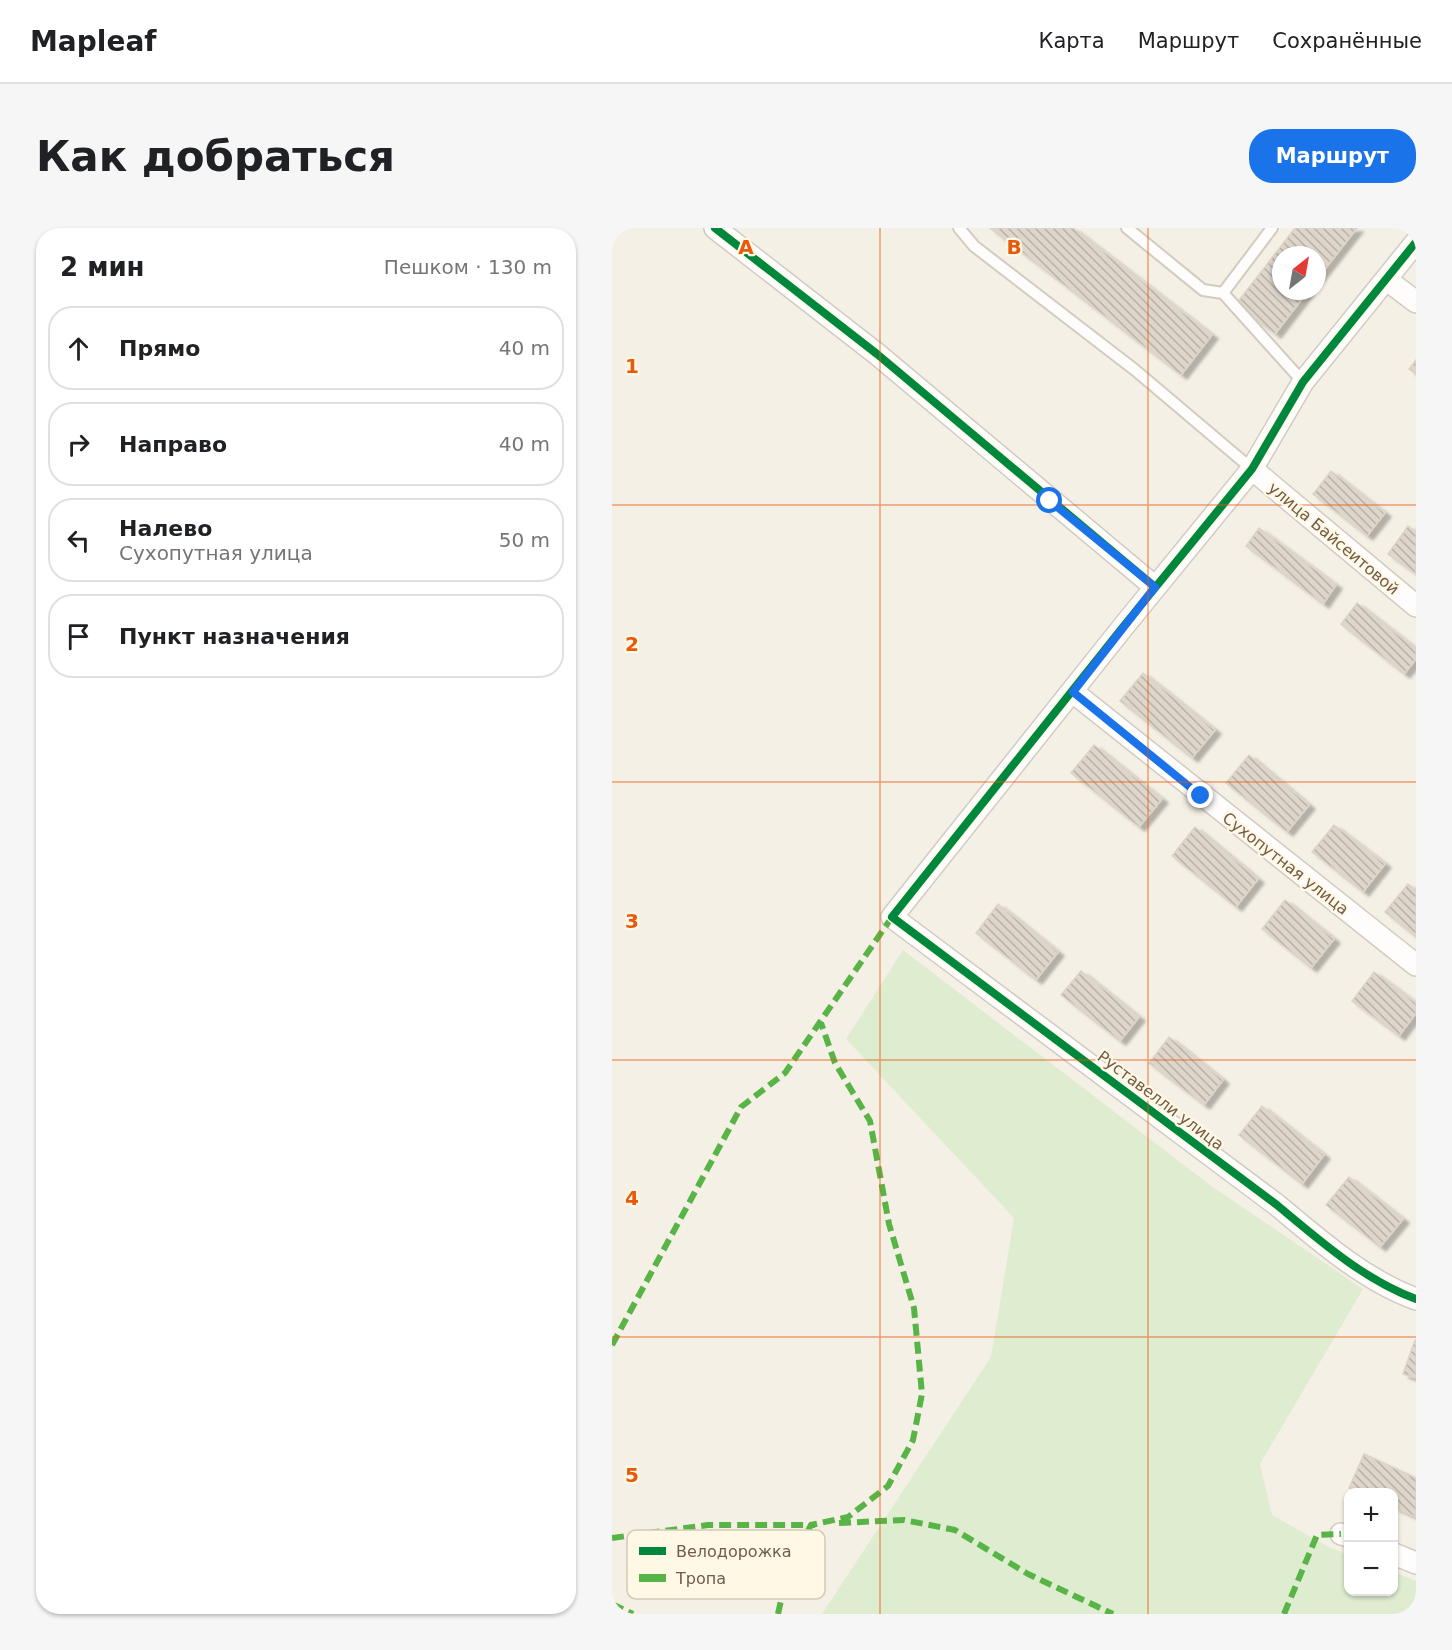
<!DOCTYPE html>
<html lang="ru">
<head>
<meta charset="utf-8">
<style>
	:root { --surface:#fff; --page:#f6f6f6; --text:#202124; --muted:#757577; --line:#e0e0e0; --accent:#1a73e8 }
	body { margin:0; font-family:"DejaVu Sans",sans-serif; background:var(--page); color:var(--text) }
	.controls { position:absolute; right:18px; bottom:18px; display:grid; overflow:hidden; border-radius:12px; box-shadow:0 2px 4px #0004 }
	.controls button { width:54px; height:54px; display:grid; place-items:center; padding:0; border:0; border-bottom:2px solid var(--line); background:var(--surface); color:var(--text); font:30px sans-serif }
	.compass { position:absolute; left:660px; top:18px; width:54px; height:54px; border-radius:50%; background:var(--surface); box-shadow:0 2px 4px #0004; rotate:31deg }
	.stop { position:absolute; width:18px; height:18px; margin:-14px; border:4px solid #1a73e8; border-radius:50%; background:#fff }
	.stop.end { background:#1a73e8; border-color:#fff; box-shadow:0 2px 6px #0008 }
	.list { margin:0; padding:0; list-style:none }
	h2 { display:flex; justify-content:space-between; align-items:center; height:78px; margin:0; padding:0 24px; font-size:26px }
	h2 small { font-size:20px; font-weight:400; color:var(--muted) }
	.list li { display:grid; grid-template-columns:39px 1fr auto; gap:18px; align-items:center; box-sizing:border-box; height:84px; margin:0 12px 12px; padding:0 12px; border:2px solid var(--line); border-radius:24px }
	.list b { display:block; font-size:22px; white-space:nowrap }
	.list p { margin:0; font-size:20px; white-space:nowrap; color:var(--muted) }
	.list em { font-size:20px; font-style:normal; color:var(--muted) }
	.icon { flex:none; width:33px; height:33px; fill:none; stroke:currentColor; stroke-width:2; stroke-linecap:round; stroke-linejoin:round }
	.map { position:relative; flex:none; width:804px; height:1386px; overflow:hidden; border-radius:24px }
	header { display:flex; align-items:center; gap:36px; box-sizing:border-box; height:84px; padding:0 30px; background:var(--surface); border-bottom:2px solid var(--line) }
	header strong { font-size:28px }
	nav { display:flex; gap:33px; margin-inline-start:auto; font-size:21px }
	.intro { display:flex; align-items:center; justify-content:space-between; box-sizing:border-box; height:144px; padding:0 36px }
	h1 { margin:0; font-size:42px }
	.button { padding:15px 27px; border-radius:24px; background:var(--accent); color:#fff; font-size:21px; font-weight:700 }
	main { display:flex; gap:36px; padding:0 36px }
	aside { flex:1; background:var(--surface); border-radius:24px; box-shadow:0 2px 4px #0004 }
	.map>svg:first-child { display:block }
	.green { fill:#deecd0 }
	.building { fill:url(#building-back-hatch); stroke:#ddd4c8; stroke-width:1.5; filter:url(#shadow) }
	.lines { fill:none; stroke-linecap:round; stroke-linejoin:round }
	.service-casing { stroke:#d3cbc1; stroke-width:14 }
	.minor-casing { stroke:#d3cbc1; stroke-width:24 }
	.service { stroke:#fefdfb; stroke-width:10 }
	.minor { stroke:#fefdfb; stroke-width:21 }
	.quiet { stroke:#59b447; stroke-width:6; stroke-dasharray:12 6; stroke-linecap:butt }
	.cycleway-casing { stroke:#fff8e5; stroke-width:11 }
	.cycleway { stroke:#00873e; stroke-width:8 }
	.route { stroke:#1a73e8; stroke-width:8 }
	.grid { fill:none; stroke:#e8590c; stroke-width:1.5; stroke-opacity:0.55 }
	.labels { text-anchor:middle; stroke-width:4.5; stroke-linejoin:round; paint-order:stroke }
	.street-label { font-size:16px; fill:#715b48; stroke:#fff8e5 }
	.key { fill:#fff8e5; stroke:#d4c9b6; stroke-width:1.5 }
	.key-label { font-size:16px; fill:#715b48 }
	.grid-label { font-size:20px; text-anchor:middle; font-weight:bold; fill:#e8590c; stroke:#fff8e5; stroke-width:4.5; stroke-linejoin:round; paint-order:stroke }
</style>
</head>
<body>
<header>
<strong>Mapleaf</strong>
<nav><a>Карта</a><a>Маршрут</a><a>Сохранённые</a></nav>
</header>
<div class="intro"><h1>Как добраться</h1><a class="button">Маршрут</a></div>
<main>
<aside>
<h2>2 мин<small>Пешком · 130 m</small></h2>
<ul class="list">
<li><svg class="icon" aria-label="ahead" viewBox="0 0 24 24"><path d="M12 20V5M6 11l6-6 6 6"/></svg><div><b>Прямо</b></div><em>40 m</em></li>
<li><svg class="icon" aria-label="right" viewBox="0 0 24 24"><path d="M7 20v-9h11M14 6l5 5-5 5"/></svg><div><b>Направо</b></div><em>40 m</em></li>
<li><svg class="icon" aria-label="left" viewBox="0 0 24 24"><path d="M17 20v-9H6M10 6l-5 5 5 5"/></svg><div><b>Налево</b><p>Сухопутная улица</p></div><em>50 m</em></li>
<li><svg class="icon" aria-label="arrive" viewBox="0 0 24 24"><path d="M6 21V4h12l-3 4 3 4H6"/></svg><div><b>Пункт назначения</b></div></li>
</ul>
</aside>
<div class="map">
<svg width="804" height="1386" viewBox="0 0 804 1386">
	<defs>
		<pattern id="building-back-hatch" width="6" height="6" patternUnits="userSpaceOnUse" patternTransform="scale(1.5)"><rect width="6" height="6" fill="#ded6cb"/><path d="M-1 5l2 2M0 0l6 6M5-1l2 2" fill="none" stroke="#b8b1a7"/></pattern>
		<filter id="shadow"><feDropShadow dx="6" dy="4" stdDeviation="1.5" flood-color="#0004"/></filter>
	</defs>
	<rect width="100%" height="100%" fill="#f5f0e5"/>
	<path class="green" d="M 291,722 L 598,957 L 751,1061 L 648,1236 L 660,1287 L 717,1319 L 736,1327 L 736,1364 L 782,1364 L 782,1344 L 804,1353 L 804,1386 L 210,1386 L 379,1129 L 402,990 L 234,811 Z"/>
	<path class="building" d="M 378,0 L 461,0 L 600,107 L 569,147 Z
		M 683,0 L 745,0 L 705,51 L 705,27 L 669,27 L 669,63 L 696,63 L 663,106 L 624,76 Z
		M 804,132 L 804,146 L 797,141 Z
		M 719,243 L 773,285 L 755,308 L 701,266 Z
		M 796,298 L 804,304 L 804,346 L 776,326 Z
		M 647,300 L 724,357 L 711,376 L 634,318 Z
		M 745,375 L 804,421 L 804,431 L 792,446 L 729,396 Z
		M 531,445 L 603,502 L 580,530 L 508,473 Z
		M 482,517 L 550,571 L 527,599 L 459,545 Z
		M 637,527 L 697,577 L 675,604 L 614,555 Z
		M 722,597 L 773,636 L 751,664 L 700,624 Z
		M 583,599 L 646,651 L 624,679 L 560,628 Z
		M 796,656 L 804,662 L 804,709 L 773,684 Z
		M 673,672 L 722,711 L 699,740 L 650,701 Z
		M 386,676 L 446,724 L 424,752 L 364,705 Z
		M 469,743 L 527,789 L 508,813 L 449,767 Z
		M 762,744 L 804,775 L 804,785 L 787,808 L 740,773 Z
		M 557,809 L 611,852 L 592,877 L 537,835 Z
		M 650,878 L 712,927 L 690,956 L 627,907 Z
		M 737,949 L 791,991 L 768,1019 L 714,977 Z
		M 803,1112 L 804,1112 L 804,1150 L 791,1146 Z
		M 752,1226 L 804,1250 L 804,1289 L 782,1279 L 782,1264 L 748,1264 L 737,1260 Z"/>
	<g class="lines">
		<defs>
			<path id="service" d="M 347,0 L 362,18 L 523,142 L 640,241
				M 515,0 L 591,62 L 611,65 L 660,0
				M 611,65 L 691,154"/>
			<path id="minor" d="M 103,0 L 265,126 L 543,359
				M 804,14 L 691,154 L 640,241 L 511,399 L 280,689 L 665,977 C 707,1012 752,1052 804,1071
				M 775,52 L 804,74
				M 640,241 L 804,378
				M 461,464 L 804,737
				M 729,1306 L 736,1308
				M 782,1326 L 804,1335"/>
		</defs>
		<use href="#service" class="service-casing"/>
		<use href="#minor" class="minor-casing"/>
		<use href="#service" class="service"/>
		<use href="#minor" class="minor"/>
		<path class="quiet" d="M 0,1117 L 129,879 L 173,845 L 280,689
			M 227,1295 L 292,1292 L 343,1302 L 416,1346 L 501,1386
			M 0,1310 L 96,1297 L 203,1297
			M 0,1376 L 21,1386
			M 166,1386 L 176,1340 L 199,1297 L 236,1289 L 276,1258 L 301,1212 L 310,1166 L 302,1080 L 277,996 L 258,893 L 223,835 L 209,795
			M 672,1386 L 705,1307 L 729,1306"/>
		<defs>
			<path id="cycleway" d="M 103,0 L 265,126 L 543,359
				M 804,14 L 691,154 L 640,241 L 511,399 L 280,689 L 665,977 C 707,1012 752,1052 804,1071"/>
		</defs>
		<use href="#cycleway" class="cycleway-casing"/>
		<use href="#cycleway" class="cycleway"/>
	</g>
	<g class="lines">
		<path class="route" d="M 438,273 L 543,359 L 461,464 L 589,568"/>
	</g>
	<path class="grid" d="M 268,0 L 268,1386M 536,0 L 536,1386M 0,277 L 804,277M 0,554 L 804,554M 0,832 L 804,832M 0,1109 L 804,1109"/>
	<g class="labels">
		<g class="street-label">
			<text transform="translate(722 310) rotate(40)" y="6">улица Байсеитовой</text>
			<text transform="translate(674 635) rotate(38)" y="6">Сухопутная улица</text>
			<text transform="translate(549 872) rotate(37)" y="6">Руставелли улица</text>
		</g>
	</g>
	<rect x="15" y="1302" width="198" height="69" rx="9" class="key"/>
	<rect x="27" y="1319" width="27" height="8" fill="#00873e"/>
	<rect x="27" y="1346" width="27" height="8" fill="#59b447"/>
	<g class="key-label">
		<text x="64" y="1329">Велодорожка</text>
		<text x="64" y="1356">Тропа</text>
	</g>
	<g class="grid-label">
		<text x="134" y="26">A</text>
		<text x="402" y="26">B</text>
		<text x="20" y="145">1</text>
		<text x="20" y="423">2</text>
		<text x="20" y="700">3</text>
		<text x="20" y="977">4</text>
		<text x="20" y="1254">5</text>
	</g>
</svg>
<div class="controls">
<button>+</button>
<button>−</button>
</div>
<svg class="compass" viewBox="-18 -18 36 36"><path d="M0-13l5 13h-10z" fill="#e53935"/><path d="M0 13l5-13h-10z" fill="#757577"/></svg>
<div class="stop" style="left:438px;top:273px"></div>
<div class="stop end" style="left:589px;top:568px"></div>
</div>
</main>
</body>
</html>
